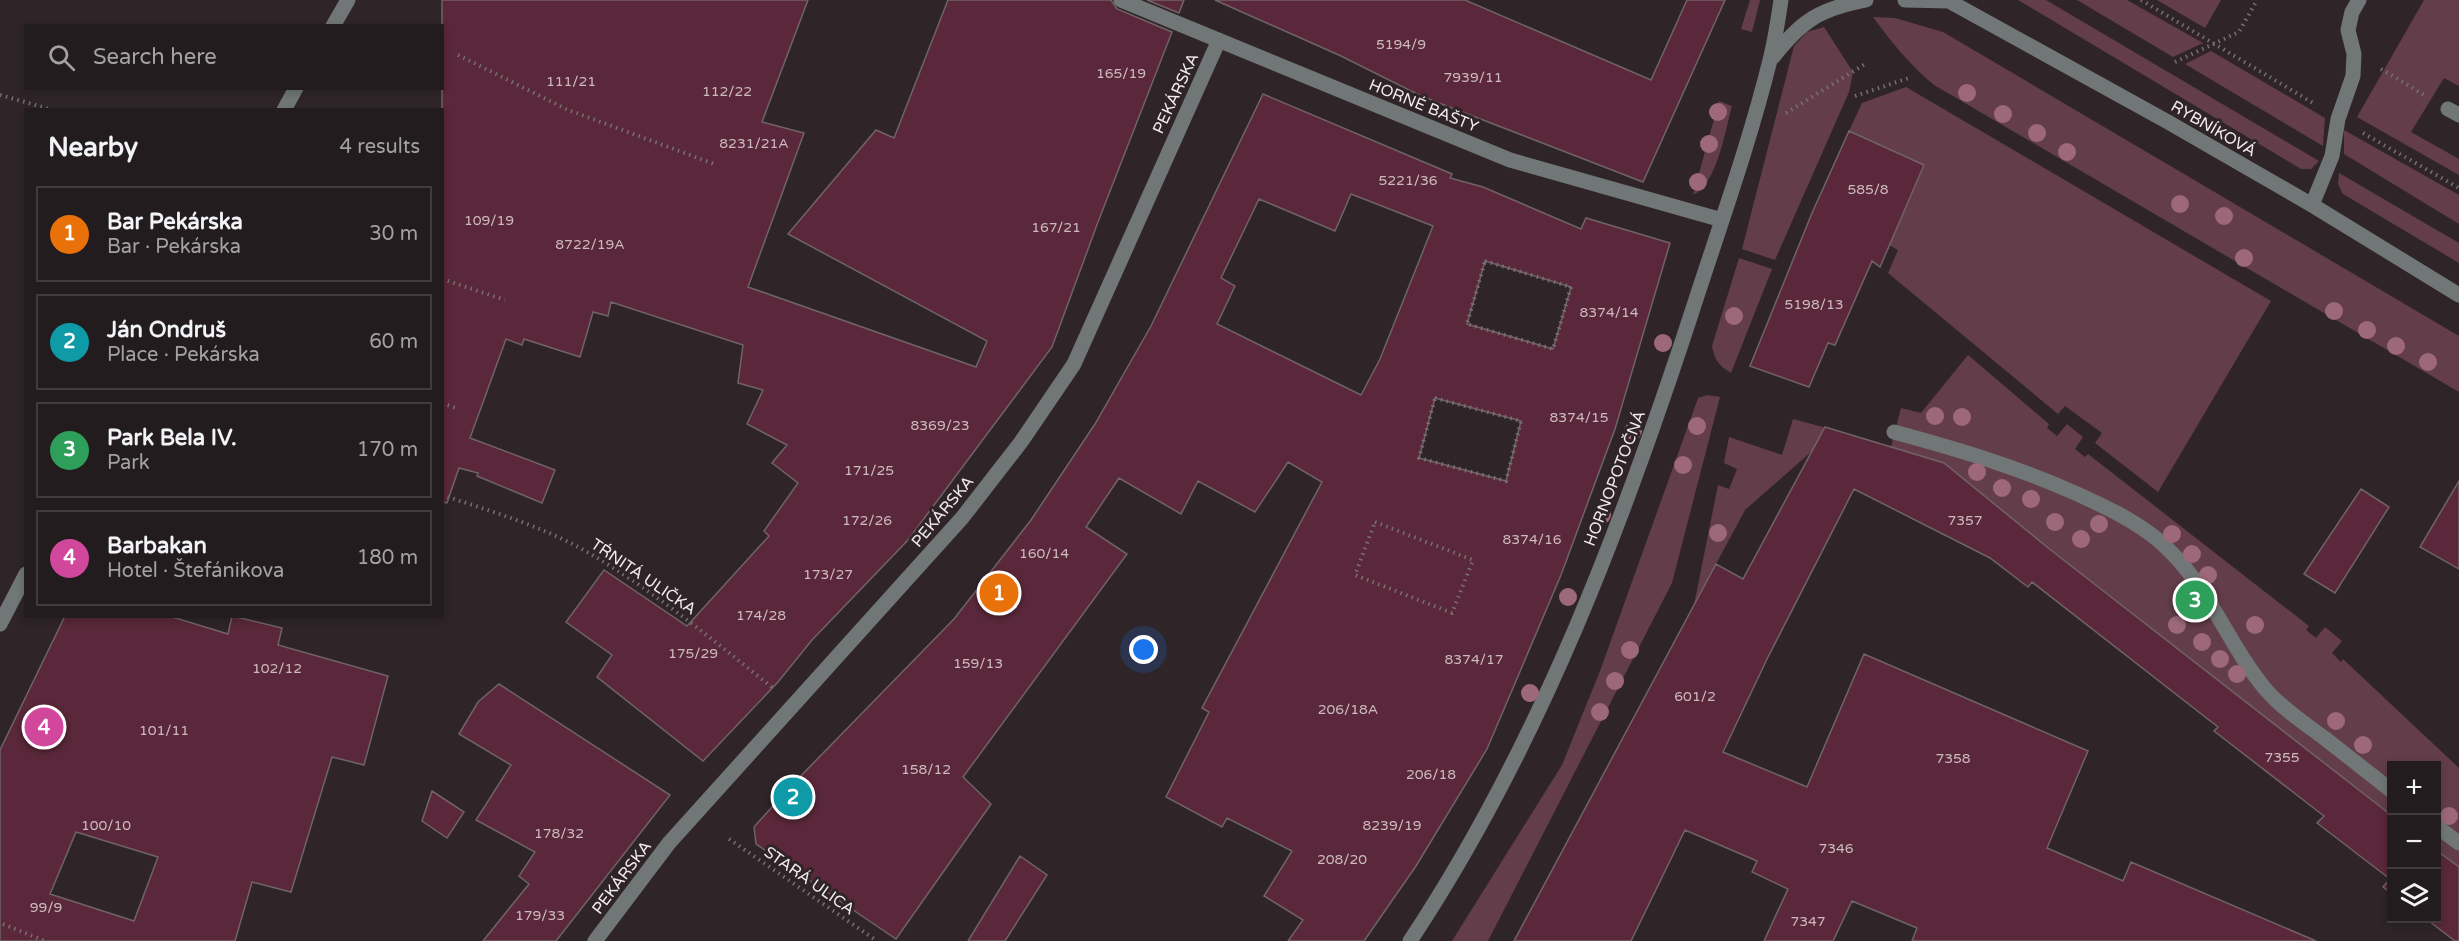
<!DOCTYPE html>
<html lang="en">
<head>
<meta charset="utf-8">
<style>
	:root { --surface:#231c1e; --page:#2b2527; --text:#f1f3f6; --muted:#a3a1a4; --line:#403a3c; --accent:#0b8043 }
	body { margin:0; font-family:"Varela Round",sans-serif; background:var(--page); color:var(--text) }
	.controls { position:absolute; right:18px; bottom:18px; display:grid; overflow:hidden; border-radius:0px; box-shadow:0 3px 9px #0003 }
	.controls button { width:54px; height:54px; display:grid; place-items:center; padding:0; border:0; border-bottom:2px solid var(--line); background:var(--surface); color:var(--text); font:30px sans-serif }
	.you { position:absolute; left:1144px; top:650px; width:21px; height:21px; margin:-15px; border:4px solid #fff; border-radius:50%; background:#1a73e8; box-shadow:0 0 0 9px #1a73e833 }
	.badge { display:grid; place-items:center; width:39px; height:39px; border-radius:50%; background:var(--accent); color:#fff; font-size:20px; font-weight:700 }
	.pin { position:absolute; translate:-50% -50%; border:3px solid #fff; box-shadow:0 2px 6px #0006 }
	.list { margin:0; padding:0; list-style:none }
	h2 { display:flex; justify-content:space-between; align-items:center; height:78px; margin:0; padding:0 24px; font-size:26px }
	h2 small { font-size:20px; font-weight:400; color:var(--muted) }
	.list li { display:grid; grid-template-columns:39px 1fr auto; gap:18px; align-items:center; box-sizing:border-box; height:96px; margin:0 12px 12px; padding:0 12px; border:2px solid var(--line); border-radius:0px }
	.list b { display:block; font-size:22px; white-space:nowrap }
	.list p { margin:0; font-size:20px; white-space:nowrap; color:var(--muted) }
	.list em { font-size:20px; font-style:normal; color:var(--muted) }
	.icon { flex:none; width:33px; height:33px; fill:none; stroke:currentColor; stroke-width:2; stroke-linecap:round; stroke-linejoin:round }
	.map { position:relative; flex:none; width:2459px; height:941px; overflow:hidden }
	.search { position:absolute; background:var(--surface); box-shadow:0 3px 9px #0003; left:24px; top:24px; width:420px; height:66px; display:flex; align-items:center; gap:15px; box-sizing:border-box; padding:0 21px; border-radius:0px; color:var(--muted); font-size:22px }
	.panel { position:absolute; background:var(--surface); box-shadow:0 3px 9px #0003; left:24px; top:108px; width:420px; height:510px; border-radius:0px }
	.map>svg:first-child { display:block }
	.green { fill:#633d4a }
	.building { fill:#5a283a; stroke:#706367; stroke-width:1.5; fill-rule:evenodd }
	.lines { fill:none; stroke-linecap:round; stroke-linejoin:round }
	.path { stroke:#786f72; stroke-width:4; stroke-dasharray:1.5 4.5; stroke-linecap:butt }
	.minor { stroke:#717777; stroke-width:15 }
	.tree { fill:#9d697a }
	.labels { text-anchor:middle; stroke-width:6; stroke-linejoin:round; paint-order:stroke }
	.number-label { font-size:14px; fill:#ccbac0 }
	.street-label { font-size:16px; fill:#f2ebed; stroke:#2f2528 }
</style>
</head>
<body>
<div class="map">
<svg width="2459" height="941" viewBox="0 0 2459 941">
	<rect width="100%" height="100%" fill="#2f2528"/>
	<path class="green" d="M 1750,0 L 1760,0 L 1752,32 L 1741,29 Z
		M 2018,0 L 2046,0 L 2319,161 L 2311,169 L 2301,169 Z
		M 2077,0 L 2127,0 L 2203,43 L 2173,57 Z
		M 2157,0 L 2221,0 L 2205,28 Z
		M 2424,0 L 2459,0 L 2459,86 L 2444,78 L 2411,132 L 2459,159 L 2459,175 L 2357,117 Z
		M 1873,17 L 1895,18 L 1943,32 L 2459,336 L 2459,392 L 1934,85 C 1910,65 1892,43 1873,17 Z
		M 1824,27 L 1853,72 L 1849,92 L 1775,260 L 1742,249 L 1794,46 L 1807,32 Z
		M 2211,51 L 2325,118 L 2323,146 L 2185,64 Z
		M 1906,87 L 2271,301 L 2158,492 L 2095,443 L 2102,433 L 2065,406 L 2058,414 L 1888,273 L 1898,250 L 1889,245 L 1924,165 L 1849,131 L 1862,103 Z
		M 1719,101 L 1732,106 C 1725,131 1717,184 1693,195 Z
		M 2344,130 L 2459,195 L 2459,224 L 2344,154 Z
		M 2339,173 L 2459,243 L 2459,263 L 2343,194 L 2338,184 Z
		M 1739,258 L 1772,269 L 1731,373 C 1719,366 1714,359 1712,346 Z
		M 1968,355 L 2049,424 L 2047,428 L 2057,436 L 2067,424 L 2083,437 L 2075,449 L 2085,457 L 2088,454 L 2309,626 L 2306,630 L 2316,638 L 2325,627 L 2342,641 L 2332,653 L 2341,662 L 2343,659 L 2459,768 L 2459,867 L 2437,850 L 2436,766 L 2392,766 L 2391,815 L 2052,551 L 1891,447 L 1901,408 L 1921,413 Z
		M 1707,395 L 1720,397 L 1672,583 L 1488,941 L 1452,941 L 1562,765 L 1600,671 L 1698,398 Z
		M 1793,419 L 1838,431 L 1820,456 L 1811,452 L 1745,510 L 1694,605 L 1718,485 L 1729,489 L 1737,469 L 1724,463 L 1729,437 L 1782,455 Z"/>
	<path class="building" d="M 442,0 L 808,0 L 762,122 L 804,133 L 748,287 L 976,367 L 987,341 L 788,234 L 876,130 L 894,138 L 948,0 L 1111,0 L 1117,9 L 1172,32 L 1098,222 L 1052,347 L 908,540 L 812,640 L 778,682 L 703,761 L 597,677 L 612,655 L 566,622 L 604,570 L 687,626 L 769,536 L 764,531 L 798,483 L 772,463 L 787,445 L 747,424 L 763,390 L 738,383 L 743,345 L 611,302 L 608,316 L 593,312 L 580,357 L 524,339 L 522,345 L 506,339 L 470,438 L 555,470 L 542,503 L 477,476 L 478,473 L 459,468 L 447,503 L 442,502 Z
		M 1147,0 L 1184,0 L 1179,13 Z
		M 1215,0 L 1465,0 L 1651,80 L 1687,0 L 1725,0 L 1643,182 L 1421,96 L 1341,56 Z
		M 1263,94 L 1452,174 L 1450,178 L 1483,187 L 1581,229 L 1586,218 L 1670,243 L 1615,429 L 1561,575 L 1487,749 L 1416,866 L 1364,941 L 1288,941 L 1303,920 L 1264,896 L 1292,851 L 1227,818 L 1222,827 L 1166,797 L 1209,712 L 1202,708 L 1322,482 L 1288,462 L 1255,512 L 1198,481 L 1181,514 L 1119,478 L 1086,527 L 1127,554 L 963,777 L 991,804 L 896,939 L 756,844 L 754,827 L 790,787 L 954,619 L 1031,520 L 1095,424 L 1151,326 ZM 1351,194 L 1433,226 L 1380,359 L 1361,395 L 1217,324 L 1235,286 L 1221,278 L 1259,199 L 1335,231 ZM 1485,261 L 1571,287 L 1553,349 L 1467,324 ZM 1435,398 L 1521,421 L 1506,481 L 1419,458 Z
		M 1849,131 L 1924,165 L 1880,267 L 1872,261 L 1835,345 L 1828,343 L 1809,387 L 1750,366 L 1812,213 Z
		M 1825,427 L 1944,463 L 2052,551 L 2391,815 L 2391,893 L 2383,887 L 2390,879 L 2317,823 L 2324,816 L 2214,731 L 2218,727 L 2032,582 L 2028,587 L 1990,558 L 1854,489 L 1767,659 L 1723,752 L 1807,787 L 1864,654 L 2088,751 L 2047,848 L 2123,881 L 2131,862 L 2316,941 L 1912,941 L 1917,928 L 1852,901 L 1833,941 L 1764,941 L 1788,889 L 1752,872 L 1757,861 L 1685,830 L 1631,941 L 1514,941 L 1716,564 L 1743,579 Z
		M 2459,481 L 2459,569 L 2420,547 Z
		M 2361,489 L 2389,507 L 2335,593 L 2304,574 Z
		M 65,616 L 169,616 L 228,634 L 232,616 L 282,628 L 278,645 L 388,676 L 364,765 L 332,757 L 291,892 L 252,882 L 235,941 L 0,941 L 0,750 ZM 76,832 L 158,857 L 134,921 L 50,894 Z
		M 499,684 L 670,795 L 556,941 L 483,941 L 529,884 L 519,876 L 535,852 L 476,820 L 511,765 L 459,734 L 478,702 Z
		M 432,791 L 464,812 L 447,838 L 422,821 Z
		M 2436,850 L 2459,867 L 2459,941 L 2455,941 L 2425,918 L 2436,918 Z
		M 1020,856 L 1047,875 L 1005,941 L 968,941 Z"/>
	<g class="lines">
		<path class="path" d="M 2141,0 L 2313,103
			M 458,55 L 566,109 L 714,164
			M 2175,62 L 2239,32 L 2257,0
			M 2381,69 L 2426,96
			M 0,95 L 53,110
			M 1855,96 L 1912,77
			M 1786,113 L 1865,64
			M 2363,133 L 2459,188
			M 1485,261 L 1571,287 L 1553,349 L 1467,324 Z
			M 442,279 L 505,300
			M 1435,398 L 1521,421 L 1506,481 L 1419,458 Z
			M 442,403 L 456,408
			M 442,495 C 487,510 538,525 580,548 C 650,587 710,638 773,688
			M 1375,522 L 1473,560 L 1452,613 L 1355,575 Z
			M 729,839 L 877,941
			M 3,924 L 45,941"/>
		<path class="minor" d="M 1121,0 L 1510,160 L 1722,220
			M 1905,0 L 1949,1
			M 1947,0 L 2168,122 L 2312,205 L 2459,295
			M 333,26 L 348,0
			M 1773,57 C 1802,20 1820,9 1866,0
			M 2448,109 L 2459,115
			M 284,110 L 296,88
			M 2312,205 L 2332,156 L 2338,119 L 2353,76 L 2354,54 L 2348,30 L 2352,12 L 2359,0
			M 1894,432 C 1957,449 2017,467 2075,493 C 2104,506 2134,520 2158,540 C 2209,583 2226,643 2267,691 C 2283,709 2304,723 2323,737 C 2346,755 2369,773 2392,791
			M 0,624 L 26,574
			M 2436,826 L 2459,843
			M 595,941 L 669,843 L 962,518 L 1021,442 L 1074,364 L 1219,40
			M 1410,941 C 1542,742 1626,516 1699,290 C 1724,214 1751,137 1770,60 C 1775,41 1778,20 1781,0"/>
	</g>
	<g class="tree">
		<circle cx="1967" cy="93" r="9"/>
		<circle cx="1718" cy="112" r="9"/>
		<circle cx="2003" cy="114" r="9"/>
		<circle cx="2037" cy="133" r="9"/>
		<circle cx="1709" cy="144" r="9"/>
		<circle cx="2067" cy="152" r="9"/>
		<circle cx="1698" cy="182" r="9"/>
		<circle cx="2180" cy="204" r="9"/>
		<circle cx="2224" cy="216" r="9"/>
		<circle cx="2244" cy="258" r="9"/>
		<circle cx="2334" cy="311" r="9"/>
		<circle cx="1734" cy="316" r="9"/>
		<circle cx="2367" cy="330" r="9"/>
		<circle cx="1663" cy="343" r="9"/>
		<circle cx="2396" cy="346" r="9"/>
		<circle cx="2428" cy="362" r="9"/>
		<circle cx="1935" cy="416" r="9"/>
		<circle cx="1962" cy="417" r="9"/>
		<circle cx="1697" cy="426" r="9"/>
		<circle cx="1633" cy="431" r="9"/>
		<circle cx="1683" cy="465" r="9"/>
		<circle cx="1977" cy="472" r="9"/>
		<circle cx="2002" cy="488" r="9"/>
		<circle cx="2031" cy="499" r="9"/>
		<circle cx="1602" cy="515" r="9"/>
		<circle cx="2055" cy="522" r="9"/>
		<circle cx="2099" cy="524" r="9"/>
		<circle cx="1718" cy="533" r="9"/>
		<circle cx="2172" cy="534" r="9"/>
		<circle cx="2081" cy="539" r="9"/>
		<circle cx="2192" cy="554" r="9"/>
		<circle cx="2208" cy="575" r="9"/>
		<circle cx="1568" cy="597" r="9"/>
		<circle cx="2186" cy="598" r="9"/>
		<circle cx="2177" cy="625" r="9"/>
		<circle cx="2255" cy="625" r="9"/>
		<circle cx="2202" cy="642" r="9"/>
		<circle cx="1630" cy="650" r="9"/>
		<circle cx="2220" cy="659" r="9"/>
		<circle cx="2237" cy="674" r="9"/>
		<circle cx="1615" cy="681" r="9"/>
		<circle cx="1530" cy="693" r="9"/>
		<circle cx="1600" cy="712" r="9"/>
		<circle cx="2336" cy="721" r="9"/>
		<circle cx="2363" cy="745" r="9"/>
		<circle cx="2449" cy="816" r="9"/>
	</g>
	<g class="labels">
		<g class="number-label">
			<text x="1401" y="49">5194/9</text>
			<text x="1121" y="78">165/19</text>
			<text x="1473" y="82">7939/11</text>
			<text x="571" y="86">111/21</text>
			<text x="727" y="96">112/22</text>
			<text x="754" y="148">8231/21A</text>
			<text x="1408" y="185">5221/36</text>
			<text x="1868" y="194">585/8</text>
			<text x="489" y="225">109/19</text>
			<text x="1056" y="232">167/21</text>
			<text x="590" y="249">8722/19A</text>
			<text x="1814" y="309">5198/13</text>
			<text x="1609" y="317">8374/14</text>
			<text x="1579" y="422">8374/15</text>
			<text x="940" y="430">8369/23</text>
			<text x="869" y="475">171/25</text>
			<text x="867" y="525">172/26</text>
			<text x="1965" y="525">7357</text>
			<text x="1532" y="544">8374/16</text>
			<text x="1044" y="558">160/14</text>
			<text x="828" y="579">173/27</text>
			<text x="761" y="620">174/28</text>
			<text x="693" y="658">175/29</text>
			<text x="1474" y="664">8374/17</text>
			<text x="978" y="668">159/13</text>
			<text x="277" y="673">102/12</text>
			<text x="1695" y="701">601/2</text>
			<text x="1348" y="714">206/18A</text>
			<text x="164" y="735">101/11</text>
			<text x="2282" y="762">7355</text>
			<text x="1953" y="763">7358</text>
			<text x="926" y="774">158/12</text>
			<text x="1431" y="779">206/18</text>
			<text x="106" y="830">100/10</text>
			<text x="1392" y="830">8239/19</text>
			<text x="559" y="838">178/32</text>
			<text x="1836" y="853">7346</text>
			<text x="1342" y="864">208/20</text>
			<text x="46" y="912">99/9</text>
			<text x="540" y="920">179/33</text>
			<text x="1808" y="926">7347</text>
		</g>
		<g class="street-label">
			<text transform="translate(1175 93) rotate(-65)" y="6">PEKÁRSKA</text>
			<text transform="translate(1424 105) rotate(22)" y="6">HORNÉ BAŠTY</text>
			<text transform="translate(2214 128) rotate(30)" y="6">RYBNÍKOVÁ</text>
			<text transform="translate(1614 478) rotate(-69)" y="6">HORNOPOTOČNÁ</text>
			<text transform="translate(942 511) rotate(-50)" y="6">PEKÁRSKA</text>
			<text transform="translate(644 576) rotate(34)" y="6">TŔNITÁ ULIČKA</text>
			<text transform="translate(621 877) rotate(-53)" y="6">PEKÁRSKA</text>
			<text transform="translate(810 880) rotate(35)" y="6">STARÁ ULICA</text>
		</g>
	</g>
</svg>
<div class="controls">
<button>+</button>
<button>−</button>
<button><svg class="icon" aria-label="layers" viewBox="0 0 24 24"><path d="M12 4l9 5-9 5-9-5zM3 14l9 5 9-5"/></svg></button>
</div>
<div class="you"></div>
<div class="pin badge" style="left:999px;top:593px;background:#e8710a">1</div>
<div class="pin badge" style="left:793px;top:797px;background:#0f9aa8">2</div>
<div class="pin badge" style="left:2195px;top:600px;background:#2e9e5b">3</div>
<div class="pin badge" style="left:44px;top:727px;background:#d1479c">4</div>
<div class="search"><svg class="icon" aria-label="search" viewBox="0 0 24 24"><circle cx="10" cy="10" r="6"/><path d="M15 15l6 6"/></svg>Search here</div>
<section class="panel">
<h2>Nearby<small>4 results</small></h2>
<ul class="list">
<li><span class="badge" style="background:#e8710a">1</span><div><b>Bar Pekárska</b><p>Bar · Pekárska</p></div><em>30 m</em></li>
<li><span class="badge" style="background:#0f9aa8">2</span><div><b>Ján Ondruš</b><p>Place · Pekárska</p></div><em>60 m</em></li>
<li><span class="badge" style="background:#2e9e5b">3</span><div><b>Park Bela IV.</b><p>Park</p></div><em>170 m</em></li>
<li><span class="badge" style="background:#d1479c">4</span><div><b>Barbakan</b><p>Hotel · Štefánikova</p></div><em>180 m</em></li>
</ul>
</section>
</div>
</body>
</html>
